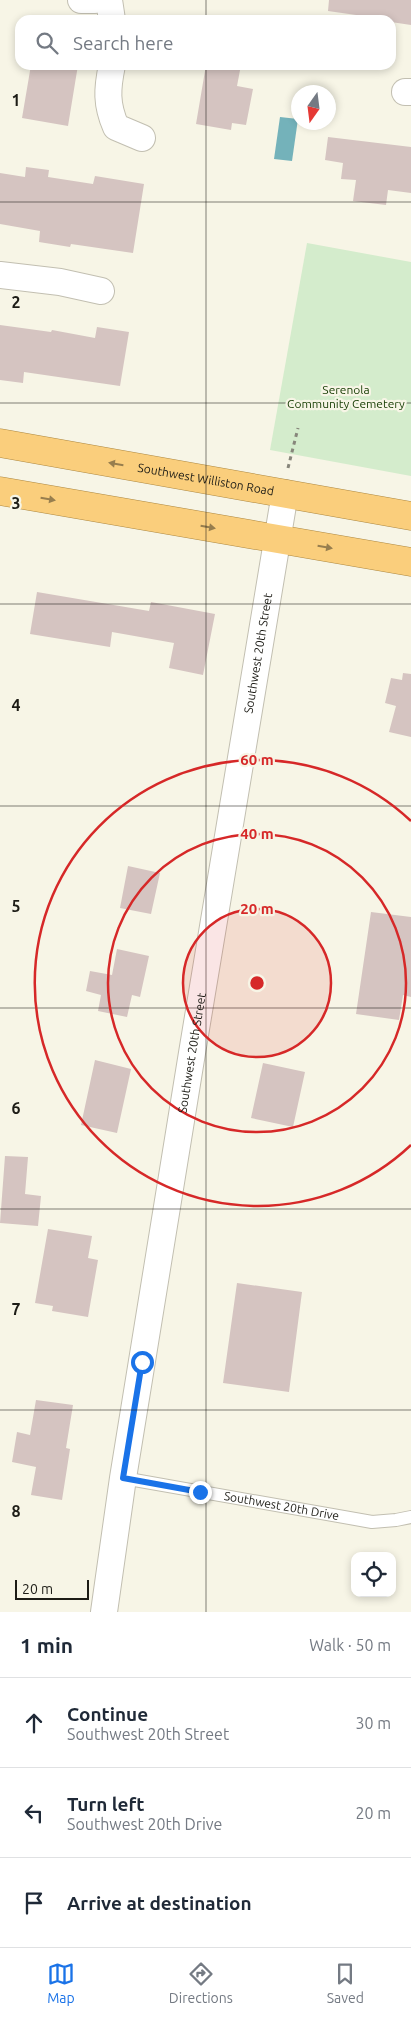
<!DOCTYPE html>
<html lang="en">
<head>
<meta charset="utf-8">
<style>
	:root { --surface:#fff; --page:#f6f6f7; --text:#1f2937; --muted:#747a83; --line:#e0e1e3; --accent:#1a73e8 }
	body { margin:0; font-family:Ubuntu,sans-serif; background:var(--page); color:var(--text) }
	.controls { position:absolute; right:15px; bottom:15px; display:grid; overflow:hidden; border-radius:10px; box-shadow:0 2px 8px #0003 }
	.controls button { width:45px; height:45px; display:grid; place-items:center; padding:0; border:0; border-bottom:1px solid var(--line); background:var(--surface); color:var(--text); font:25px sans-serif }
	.compass { position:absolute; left:291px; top:85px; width:45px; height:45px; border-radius:50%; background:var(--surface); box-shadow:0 2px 8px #0003; rotate:194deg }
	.scale { position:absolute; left:15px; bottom:12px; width:74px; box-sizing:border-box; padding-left:5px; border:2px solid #1d1c16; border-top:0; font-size:14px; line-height:18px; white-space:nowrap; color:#1d1c16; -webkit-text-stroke:4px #f7f5e6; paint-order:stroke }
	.stop { position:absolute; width:15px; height:15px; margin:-11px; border:4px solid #1a73e8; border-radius:50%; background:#fff }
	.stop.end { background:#1a73e8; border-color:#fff; box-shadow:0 1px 5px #0008 }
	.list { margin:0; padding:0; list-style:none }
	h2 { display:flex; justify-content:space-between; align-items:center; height:65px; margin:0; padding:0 20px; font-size:21px }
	h2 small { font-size:16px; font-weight:400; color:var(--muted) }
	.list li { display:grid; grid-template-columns:32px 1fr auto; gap:15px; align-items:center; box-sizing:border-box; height:90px; padding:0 20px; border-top:1px solid var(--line) }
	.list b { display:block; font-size:19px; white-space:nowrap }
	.list p { margin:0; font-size:16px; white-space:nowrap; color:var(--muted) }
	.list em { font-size:16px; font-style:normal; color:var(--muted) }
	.icon { flex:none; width:28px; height:28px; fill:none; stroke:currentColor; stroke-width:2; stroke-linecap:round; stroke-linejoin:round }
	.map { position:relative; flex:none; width:411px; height:1612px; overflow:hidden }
	.search { position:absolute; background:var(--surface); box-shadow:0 2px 8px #0003; left:15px; right:15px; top:15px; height:55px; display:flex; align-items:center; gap:12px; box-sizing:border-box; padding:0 18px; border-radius:15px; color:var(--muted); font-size:19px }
	.sheet { height:335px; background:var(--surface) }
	nav { display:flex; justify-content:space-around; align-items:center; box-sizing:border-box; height:70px; border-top:1px solid var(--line); background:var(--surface); font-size:14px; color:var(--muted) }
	nav a { display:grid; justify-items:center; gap:2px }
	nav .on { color:var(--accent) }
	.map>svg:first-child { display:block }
	.green { fill:#d4eccc }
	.water { fill:#74b2ba }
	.building { fill:#d5c4c1 }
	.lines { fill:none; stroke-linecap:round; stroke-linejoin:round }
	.service-casing { stroke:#c2bfb1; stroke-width:14 }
	.minor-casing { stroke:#c2bfb1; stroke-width:28 }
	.trunk-casing { stroke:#ac8843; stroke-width:29 }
	.path { stroke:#87867b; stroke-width:3; stroke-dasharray:4 4; stroke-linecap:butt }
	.service { stroke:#fff; stroke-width:12 }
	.minor { stroke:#fff; stroke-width:26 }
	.trunk { stroke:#face7c; stroke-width:28 }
	.oneway { fill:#977e4e }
	.route { stroke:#1a73e8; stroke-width:6 }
	.grid { fill:none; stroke:#1d1c16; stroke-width:1; stroke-opacity:0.55 }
	.ring { fill:none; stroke:#d62828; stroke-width:2.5 }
	.labels { text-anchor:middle; stroke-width:4.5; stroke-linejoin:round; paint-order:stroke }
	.park-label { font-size:12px; fill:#143b01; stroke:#f7f5e6 }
	.street-label { font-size:12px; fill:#1d1c16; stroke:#f7f5e6 }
	.grid-label { font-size:16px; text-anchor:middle; font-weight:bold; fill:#1d1c16; stroke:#f7f5e6; stroke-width:4.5; stroke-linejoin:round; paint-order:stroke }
	.centre { fill:#d62828; stroke:#f7f5e6; stroke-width:2.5 }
	.ring-label { font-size:15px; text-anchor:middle; font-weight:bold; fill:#d62828; stroke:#f7f5e6; stroke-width:4.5; stroke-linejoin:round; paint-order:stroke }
</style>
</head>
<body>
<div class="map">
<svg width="411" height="1612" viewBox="0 0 411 1612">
	<rect width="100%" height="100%" fill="#f7f5e6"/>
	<path class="green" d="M 307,243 L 411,262 L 411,476 L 270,450 Z"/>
	<path class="water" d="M 280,117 L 298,119 L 292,161 L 274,159 Z"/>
	<path class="building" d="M 329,0 L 411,0 L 411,25 L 391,22 L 391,20 L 328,11 Z
		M 31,65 L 78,65 L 68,126 L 22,118 Z
		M 206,65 L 241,65 L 237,86 L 253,89 L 246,125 L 232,123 L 231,130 L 196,124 Z
		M 328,137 L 411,147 L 411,193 L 388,190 L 386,205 L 353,201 L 356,180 L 341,179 L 343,163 L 325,160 Z
		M 26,167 L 49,170 L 48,177 L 93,184 L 95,176 L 144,184 L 133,253 L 71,244 L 70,247 L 39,242 L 40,231 L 0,224 L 0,173 L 25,177 Z
		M 0,325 L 51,332 L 52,330 L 95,338 L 97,327 L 129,332 L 120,386 L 24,372 L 23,383 L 0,380 Z
		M 37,592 L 149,611 L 151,602 L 215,614 L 203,675 L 169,668 L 174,643 L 112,632 L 110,647 L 30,634 Z
		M 403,673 L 411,674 L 411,737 L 389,732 L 396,706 L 385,703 L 391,678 L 402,680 Z
		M 128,866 L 160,873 L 151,914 L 120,908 Z
		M 371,912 L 411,917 L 411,997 L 403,995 L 399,1020 L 356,1014 Z
		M 117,949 L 149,956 L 140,997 L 132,995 L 127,1017 L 98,1011 L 101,995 L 86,991 L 90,971 L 112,975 Z
		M 95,1060 L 131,1069 L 117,1133 L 81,1125 Z
		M 263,1063 L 305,1072 L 293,1127 L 251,1118 Z
		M 5,1156 L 28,1157 L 25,1194 L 41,1196 L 38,1226 L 0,1223 Z
		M 48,1229 L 92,1236 L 88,1258 L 98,1260 L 88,1317 L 52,1311 L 53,1306 L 35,1303 Z
		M 237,1283 L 302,1292 L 289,1392 L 223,1383 Z
		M 36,1400 L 73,1405 L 66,1448 L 70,1449 L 62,1500 L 31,1495 L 36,1467 L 12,1462 L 17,1432 L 30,1435 Z"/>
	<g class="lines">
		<defs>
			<g id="service">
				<path id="s1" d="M 123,1478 L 372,1522 L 396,1520 L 411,1517"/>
			</g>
			<g id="minor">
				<path d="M 81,0 L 95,0"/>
				<path d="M 109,0 L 112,20"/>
				<path d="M 112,65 C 107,89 106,104 116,127 L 142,138"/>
				<path d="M 405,92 L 411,92"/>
				<path d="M 0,275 L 60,282 L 101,291"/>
				<path id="s2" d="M 104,1612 L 123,1478 L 192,1053 L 285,493"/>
			</g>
			<g id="trunk">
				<path id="s3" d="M 0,443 L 411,516"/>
				<path d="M 0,491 L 411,562"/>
			</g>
		</defs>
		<use href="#service" class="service-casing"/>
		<use href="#minor" class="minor-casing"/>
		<use href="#trunk" class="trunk-casing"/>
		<path class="path" d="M 288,468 L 298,428"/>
		<use href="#service" class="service"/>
		<use href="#minor" class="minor"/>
		<use href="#trunk" class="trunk"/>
	</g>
	<defs><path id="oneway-solid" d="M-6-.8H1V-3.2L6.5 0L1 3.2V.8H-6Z" transform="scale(1.25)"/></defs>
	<g class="oneway">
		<use href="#oneway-solid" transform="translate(116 464) rotate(-170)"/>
		<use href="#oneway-solid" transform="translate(48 499) rotate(10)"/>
		<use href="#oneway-solid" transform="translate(208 527) rotate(10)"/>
		<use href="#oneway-solid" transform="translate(325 547) rotate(10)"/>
	</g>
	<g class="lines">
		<path class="route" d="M 142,1362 L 123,1478 L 200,1492"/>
	</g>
	<path class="grid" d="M 206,0 L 206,20M 206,65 L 206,1612M 0,202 L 411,202M 0,403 L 411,403M 0,604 L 411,604M 0,806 L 411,806M 0,1008 L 411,1008M 0,1209 L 411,1209M 0,1410 L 411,1410"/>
	<circle cx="257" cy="983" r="74" fill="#d62828" fill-opacity=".12"/>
	<g class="ring">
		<circle cx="257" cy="983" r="74"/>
		<circle cx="257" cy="983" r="149"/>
		<path d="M411 1145A223 223 0 1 1 411 821"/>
	</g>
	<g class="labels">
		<g class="park-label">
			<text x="346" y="394">Serenola<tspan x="346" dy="14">Community Cemetery</tspan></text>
		</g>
		<g class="street-label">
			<text dy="4" stroke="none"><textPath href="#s3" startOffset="209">Southwest Williston Road</textPath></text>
			<text dy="4" stroke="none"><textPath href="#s2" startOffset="971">Southwest 20th Street</textPath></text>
			<text dy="4" stroke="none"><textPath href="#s2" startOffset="566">Southwest 20th Street</textPath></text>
			<text dy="4" stroke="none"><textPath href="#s1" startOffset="161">Southwest 20th Drive</textPath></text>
		</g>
	</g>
	<g class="grid-label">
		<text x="16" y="106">1</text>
		<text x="16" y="308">2</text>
		<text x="16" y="509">3</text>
		<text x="16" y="711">4</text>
		<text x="16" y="912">5</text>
		<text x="16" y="1114">6</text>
		<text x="16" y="1315">7</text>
		<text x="16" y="1517">8</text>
	</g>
	<circle cx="257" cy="983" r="8" class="centre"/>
	<g class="ring-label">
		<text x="257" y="765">60 m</text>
		<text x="257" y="839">40 m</text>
		<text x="257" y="914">20 m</text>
	</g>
</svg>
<div class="controls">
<button><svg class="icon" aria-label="locate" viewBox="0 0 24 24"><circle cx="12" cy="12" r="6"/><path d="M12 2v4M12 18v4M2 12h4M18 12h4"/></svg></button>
</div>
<svg class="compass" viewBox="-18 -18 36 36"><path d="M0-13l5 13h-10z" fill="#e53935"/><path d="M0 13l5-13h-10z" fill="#747a83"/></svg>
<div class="scale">20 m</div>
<div class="stop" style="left:142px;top:1362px"></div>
<div class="stop end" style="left:200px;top:1492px"></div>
<div class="search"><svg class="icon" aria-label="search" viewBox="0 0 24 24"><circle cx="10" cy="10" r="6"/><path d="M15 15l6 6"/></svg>Search here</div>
</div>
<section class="sheet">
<h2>1 min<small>Walk · 50 m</small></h2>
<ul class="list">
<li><svg class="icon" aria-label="ahead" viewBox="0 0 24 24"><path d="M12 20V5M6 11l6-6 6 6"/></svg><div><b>Continue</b><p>Southwest 20th Street</p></div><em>30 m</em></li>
<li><svg class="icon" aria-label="left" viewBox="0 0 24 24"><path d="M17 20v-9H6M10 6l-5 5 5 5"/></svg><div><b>Turn left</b><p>Southwest 20th Drive</p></div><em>20 m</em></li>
<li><svg class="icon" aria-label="arrive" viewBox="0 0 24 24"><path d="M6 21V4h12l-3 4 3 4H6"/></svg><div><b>Arrive at destination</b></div></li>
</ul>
</section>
<nav>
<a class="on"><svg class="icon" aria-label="map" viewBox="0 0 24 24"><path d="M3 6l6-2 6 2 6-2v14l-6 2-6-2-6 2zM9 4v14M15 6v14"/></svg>Map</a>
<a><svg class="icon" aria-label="directions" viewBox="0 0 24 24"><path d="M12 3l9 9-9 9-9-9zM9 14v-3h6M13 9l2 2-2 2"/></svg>Directions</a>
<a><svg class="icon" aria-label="saved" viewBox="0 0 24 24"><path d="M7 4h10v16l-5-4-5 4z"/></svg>Saved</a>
</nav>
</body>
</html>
